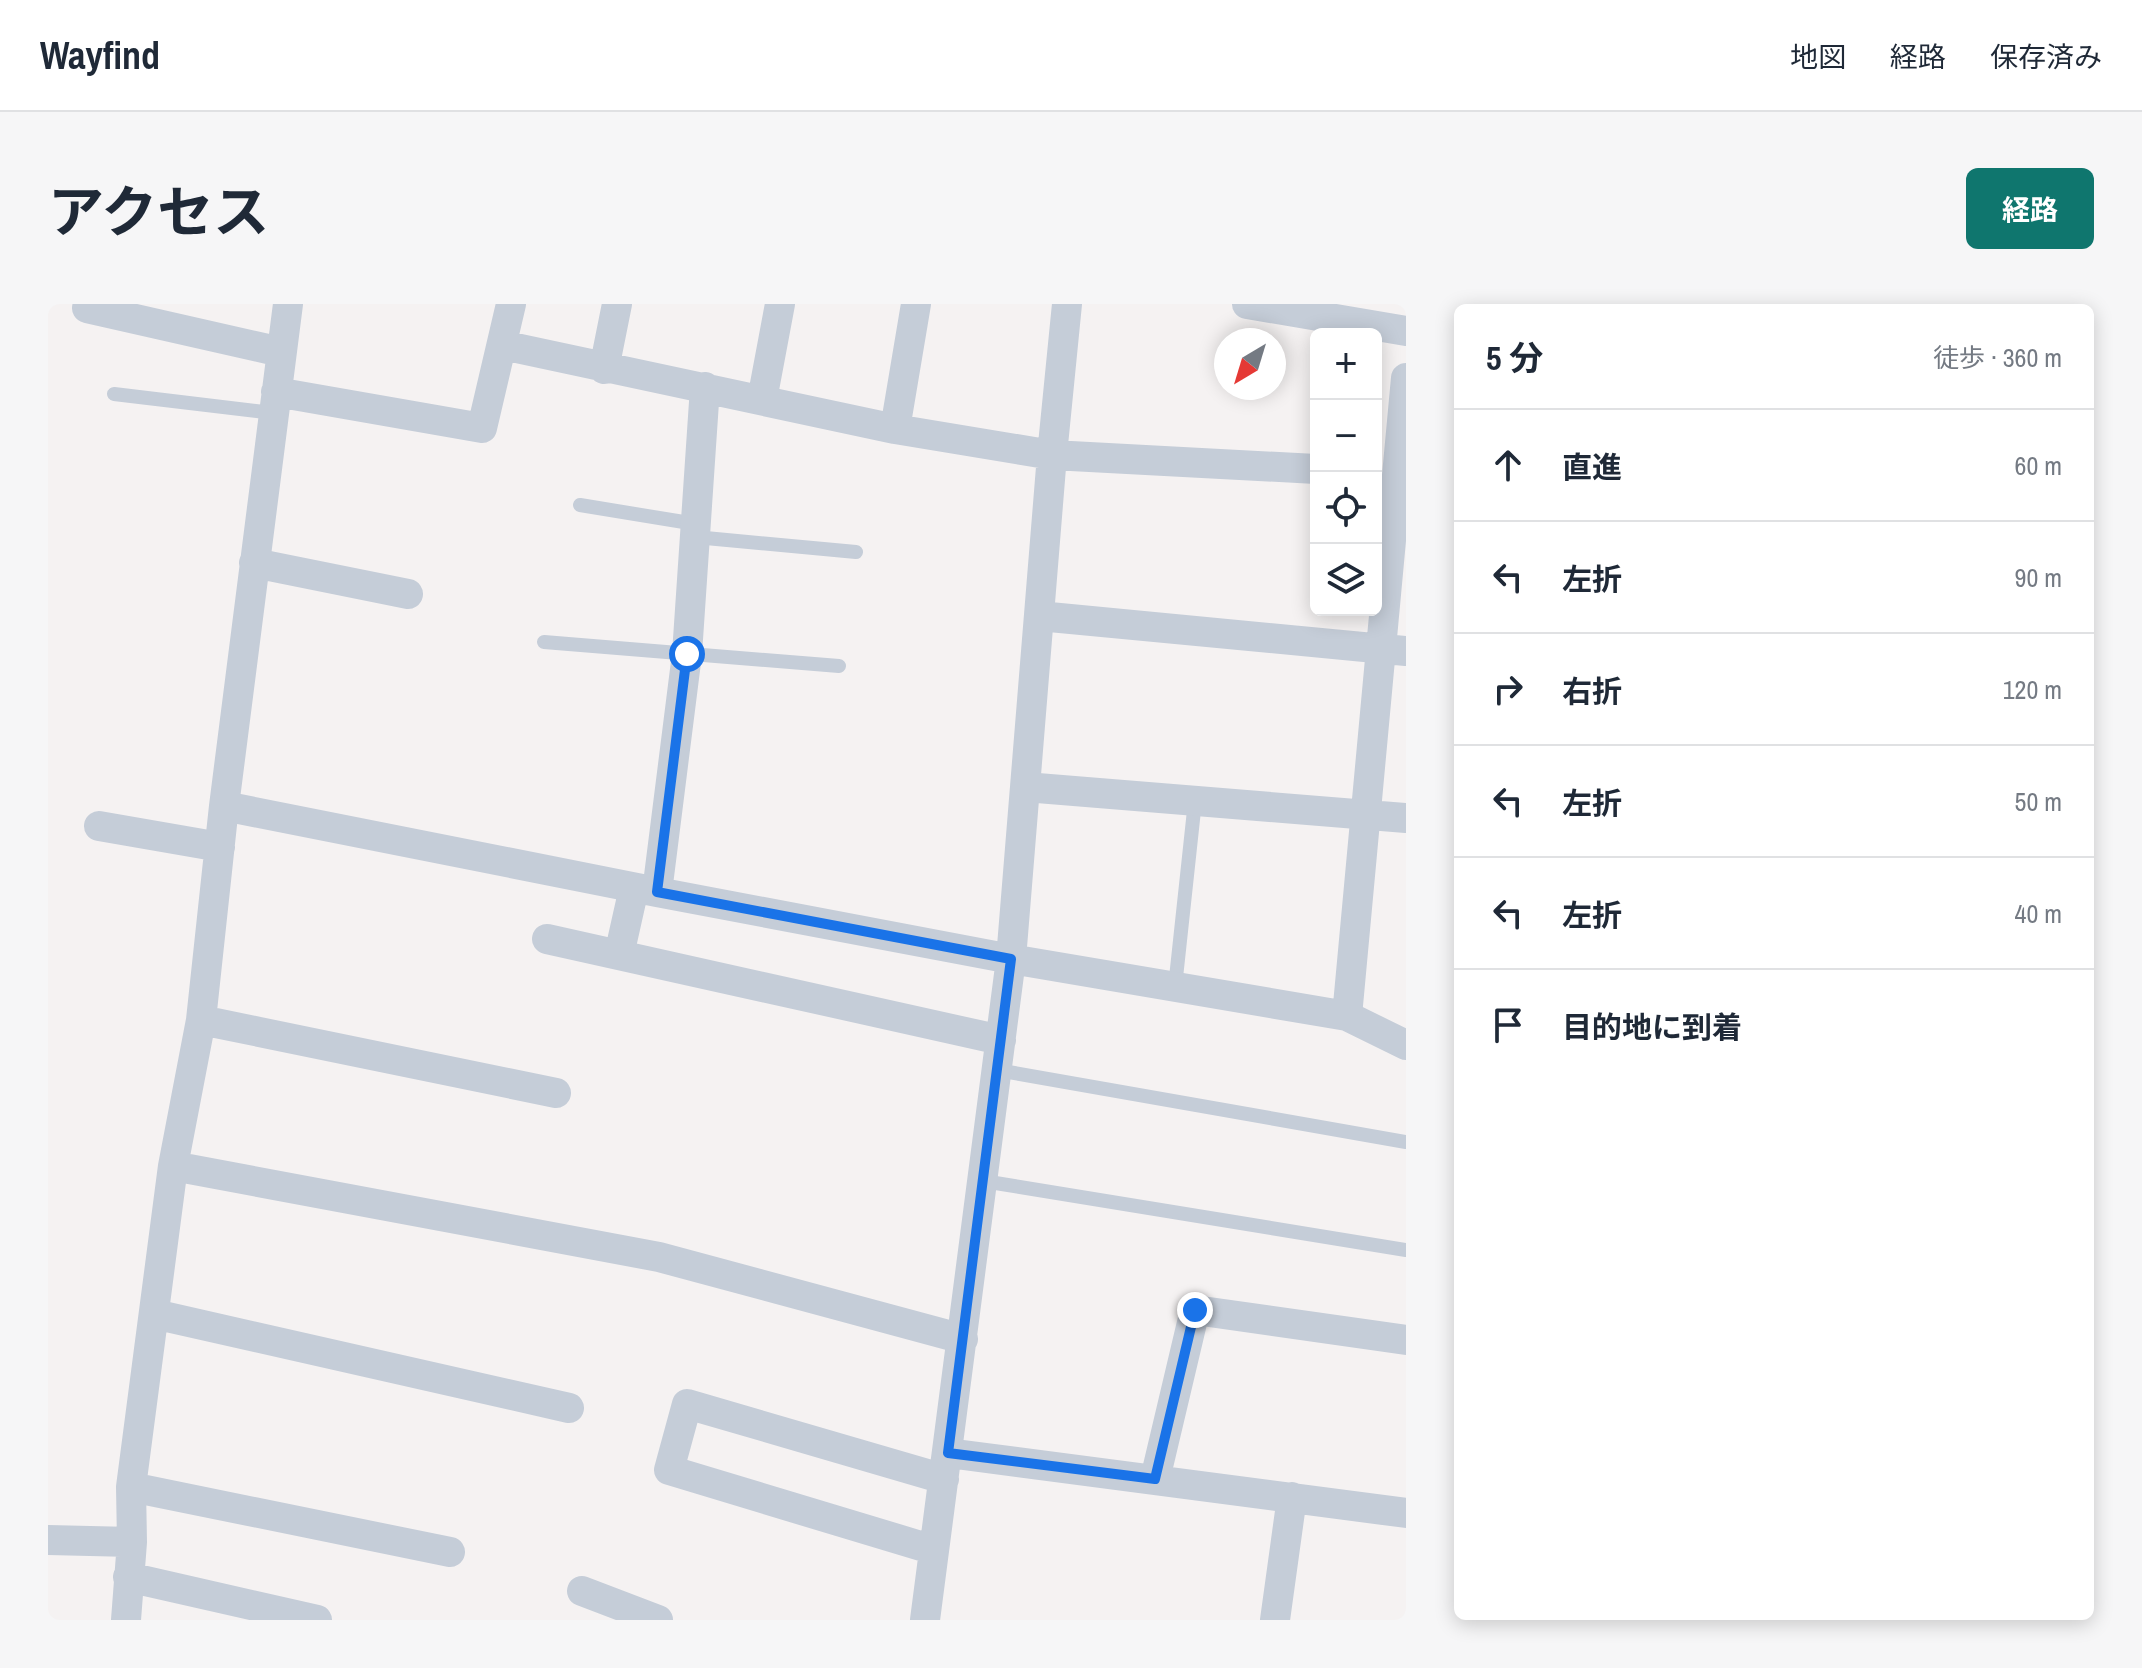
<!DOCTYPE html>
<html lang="ja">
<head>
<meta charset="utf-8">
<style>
	:root { --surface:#fff; --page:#f6f6f7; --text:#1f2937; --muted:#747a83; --line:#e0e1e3; --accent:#0f766e }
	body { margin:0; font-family:"Archivo Narrow","Noto Sans JP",sans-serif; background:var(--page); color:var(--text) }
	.controls { position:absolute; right:24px; top:24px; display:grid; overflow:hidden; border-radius:12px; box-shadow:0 4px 20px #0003 }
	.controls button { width:72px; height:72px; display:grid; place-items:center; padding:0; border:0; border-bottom:2px solid var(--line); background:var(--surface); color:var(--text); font:40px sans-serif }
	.compass { position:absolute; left:1166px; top:24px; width:72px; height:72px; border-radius:50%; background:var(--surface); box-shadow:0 4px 20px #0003; rotate:218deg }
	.stop { position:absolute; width:24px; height:24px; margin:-18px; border:6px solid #1a73e8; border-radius:50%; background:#fff }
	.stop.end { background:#1a73e8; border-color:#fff; box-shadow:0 2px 8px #0008 }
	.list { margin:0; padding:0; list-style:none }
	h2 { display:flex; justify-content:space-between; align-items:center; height:104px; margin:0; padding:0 32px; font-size:34px }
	h2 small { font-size:26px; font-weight:400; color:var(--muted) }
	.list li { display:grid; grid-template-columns:52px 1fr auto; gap:24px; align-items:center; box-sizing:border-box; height:112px; padding:0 32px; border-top:2px solid var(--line) }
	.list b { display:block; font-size:30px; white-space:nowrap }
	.list em { font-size:26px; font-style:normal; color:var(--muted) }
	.icon { flex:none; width:44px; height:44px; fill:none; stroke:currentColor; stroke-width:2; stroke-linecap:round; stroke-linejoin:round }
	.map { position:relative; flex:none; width:1358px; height:1316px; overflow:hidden; border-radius:12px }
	header { display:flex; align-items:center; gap:48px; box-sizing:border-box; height:112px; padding:0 40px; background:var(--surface); border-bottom:2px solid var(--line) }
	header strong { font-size:38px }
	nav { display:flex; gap:44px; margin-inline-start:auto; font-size:28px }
	.intro { display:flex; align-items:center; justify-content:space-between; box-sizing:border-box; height:192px; padding:0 48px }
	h1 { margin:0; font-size:56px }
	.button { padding:20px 36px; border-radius:12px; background:var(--accent); color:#fff; font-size:28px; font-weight:700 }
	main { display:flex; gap:48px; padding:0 48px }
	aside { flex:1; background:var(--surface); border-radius:12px; box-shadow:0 4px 20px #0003 }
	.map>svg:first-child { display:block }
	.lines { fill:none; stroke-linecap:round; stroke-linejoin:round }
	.lane { stroke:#c5cdd8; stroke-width:14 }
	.street { stroke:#c5cdd8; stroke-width:30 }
	.route { stroke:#1a73e8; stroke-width:10 }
</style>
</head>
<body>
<header>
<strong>Wayfind</strong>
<nav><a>地図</a><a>経路</a><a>保存済み</a></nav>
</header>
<div class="intro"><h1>アクセス</h1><a class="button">経路</a></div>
<main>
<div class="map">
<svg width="1358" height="1316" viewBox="0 0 1358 1316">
	<rect width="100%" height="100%" fill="#f5f2f2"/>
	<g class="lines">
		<path class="lane" d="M 66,90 L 225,109
			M 532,201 L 648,220
			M 647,233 L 808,248
			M 496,338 L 791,362
			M 1127,683 L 1147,497
			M 949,766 L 1358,838
			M 935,877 L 1358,946"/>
		<path class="street" d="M 40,0 L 39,4 L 233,48
			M 1199,0 L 1358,27
			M 454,41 L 847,125 L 1004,151 L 1268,165
			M 556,65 L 569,0
			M 228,88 L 434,124 L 463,0
			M 714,96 L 732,0
			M 847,125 L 868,0
			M 206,259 L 360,290
			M 991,312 L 1358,347
			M 977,483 L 1358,514
			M 176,502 L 609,588 L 963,655 L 1299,712 L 1358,741
			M 51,522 L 172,543
			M 609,588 L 639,350 L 657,83
			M 499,635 L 953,736
			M 571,651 L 586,584
			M 1299,712 L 1358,74
			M 153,716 L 508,789
			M 125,862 L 611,953 L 915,1035
			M 106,1010 L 521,1104
			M 900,1149 L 1358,1209
			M 1107,1175 L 1147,1006 L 1358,1036
			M 83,1183 L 402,1248
			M 0,1236 L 84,1238
			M 886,1246 L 621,1166 L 639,1100 L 896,1175
			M 80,1273 L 269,1316
			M 534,1287 L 610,1316
			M 78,1316 L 84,1238 L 83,1183 L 125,862 L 153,716 L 176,502 L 240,0
			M 877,1316 L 963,655 L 1004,151 L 1019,0
			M 1227,1316 L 1244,1193"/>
	</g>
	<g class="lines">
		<path class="route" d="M 639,350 L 609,588 L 963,655 L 900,1149 L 1107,1175 L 1147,1006"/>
	</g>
</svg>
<div class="controls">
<button>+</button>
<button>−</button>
<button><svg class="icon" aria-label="locate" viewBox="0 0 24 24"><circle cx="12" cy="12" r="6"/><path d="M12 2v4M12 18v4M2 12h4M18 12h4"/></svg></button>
<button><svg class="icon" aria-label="layers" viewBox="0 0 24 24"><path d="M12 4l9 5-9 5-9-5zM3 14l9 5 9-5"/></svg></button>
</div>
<svg class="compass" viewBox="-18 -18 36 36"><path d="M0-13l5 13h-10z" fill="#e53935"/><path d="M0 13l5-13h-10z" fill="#747a83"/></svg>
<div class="stop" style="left:639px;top:350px"></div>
<div class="stop end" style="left:1147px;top:1006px"></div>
</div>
<aside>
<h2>5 分<small>徒歩 · 360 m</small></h2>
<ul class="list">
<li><svg class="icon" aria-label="ahead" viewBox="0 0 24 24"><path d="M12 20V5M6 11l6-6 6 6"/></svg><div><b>直進</b></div><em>60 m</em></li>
<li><svg class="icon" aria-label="left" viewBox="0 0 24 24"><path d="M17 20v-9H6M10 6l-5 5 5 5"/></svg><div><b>左折</b></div><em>90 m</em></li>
<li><svg class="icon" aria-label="right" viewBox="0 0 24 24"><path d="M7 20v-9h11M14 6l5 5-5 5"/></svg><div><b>右折</b></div><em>120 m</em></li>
<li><svg class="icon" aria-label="left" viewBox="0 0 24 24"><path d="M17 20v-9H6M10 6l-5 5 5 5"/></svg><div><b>左折</b></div><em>50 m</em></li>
<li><svg class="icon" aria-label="left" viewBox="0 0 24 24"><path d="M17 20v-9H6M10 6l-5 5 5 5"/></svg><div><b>左折</b></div><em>40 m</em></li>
<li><svg class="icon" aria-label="arrive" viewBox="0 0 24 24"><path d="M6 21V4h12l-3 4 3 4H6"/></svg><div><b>目的地に到着</b></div></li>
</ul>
</aside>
</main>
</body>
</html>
